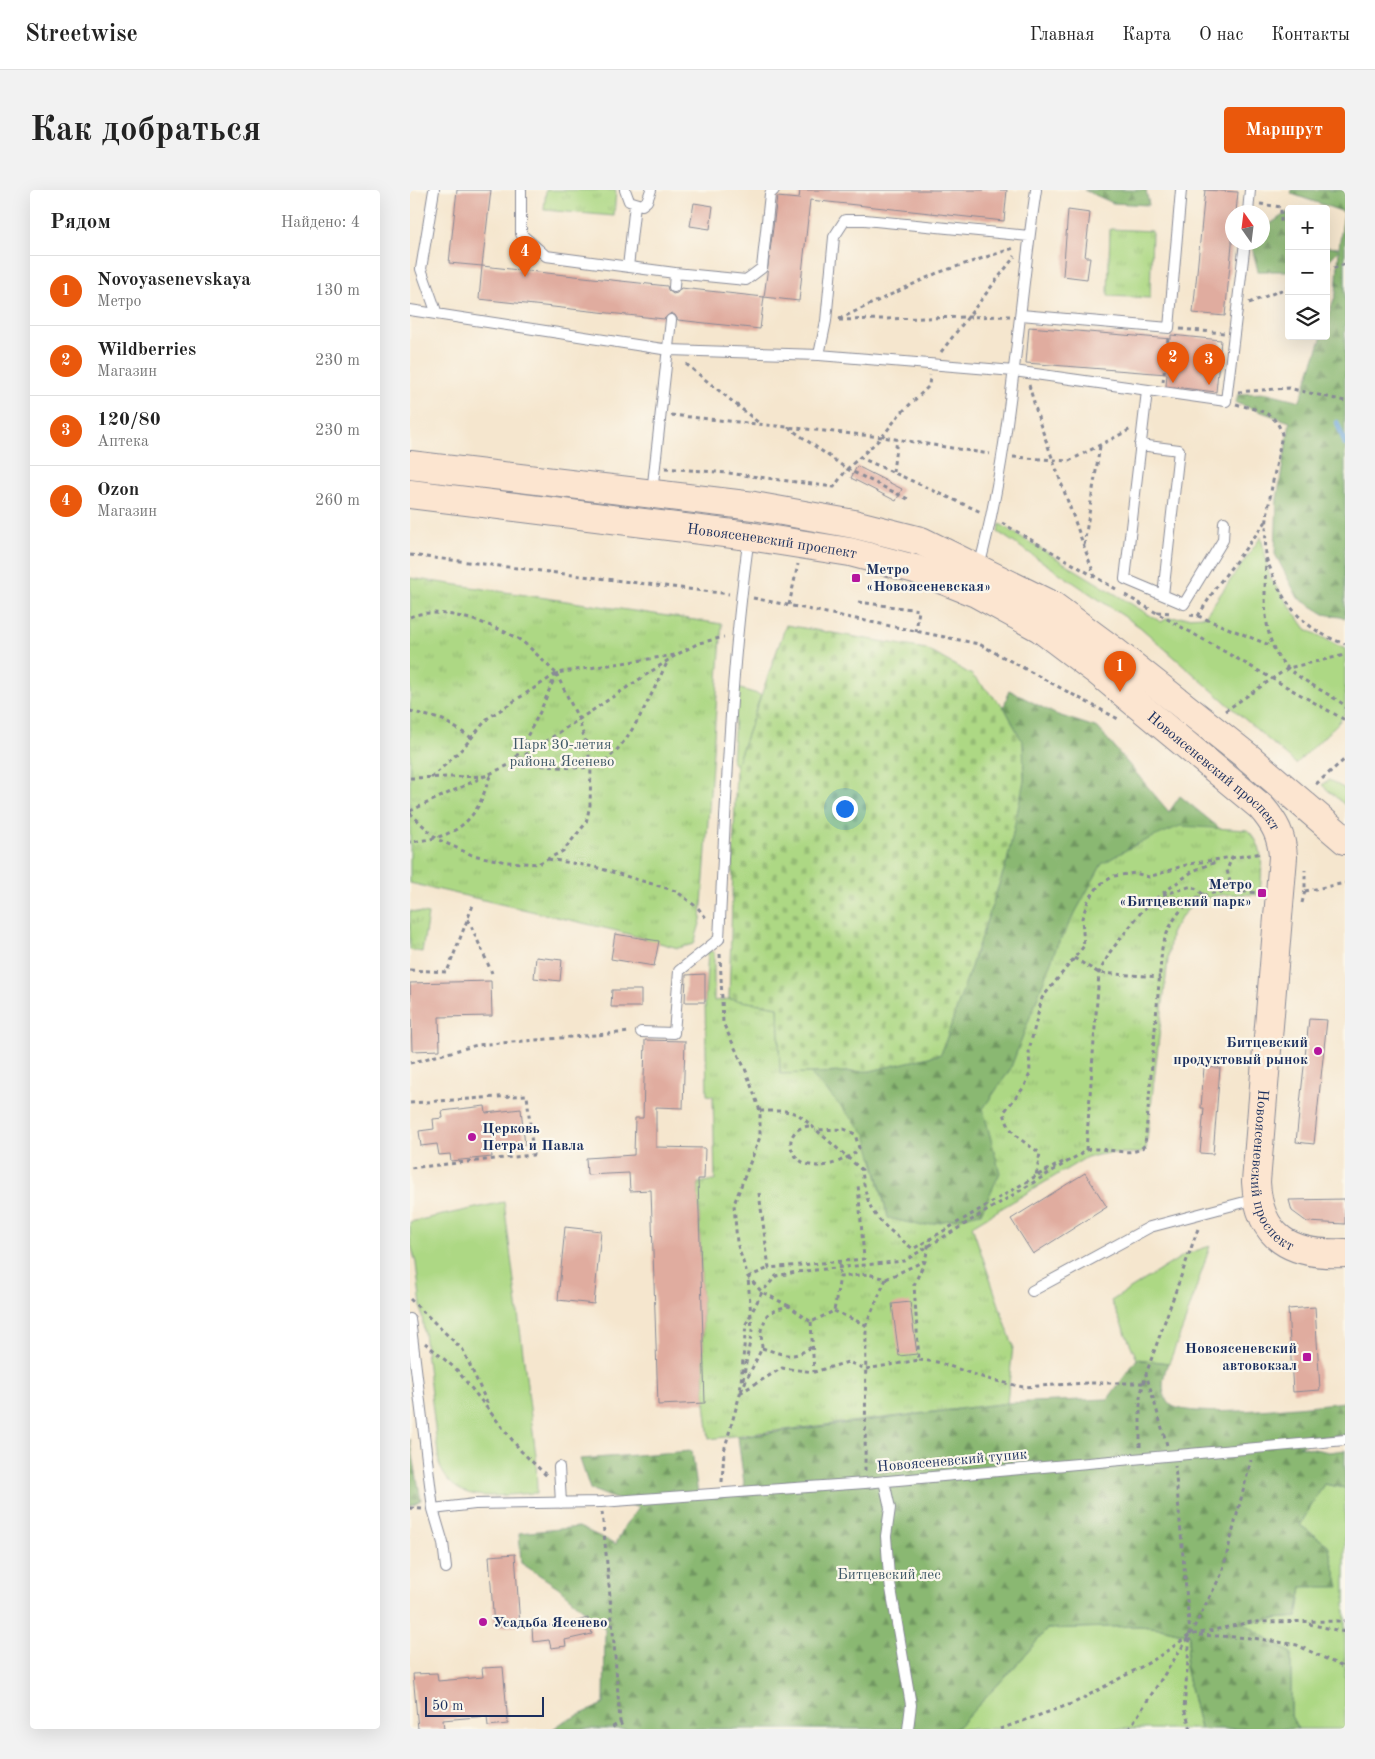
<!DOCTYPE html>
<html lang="ru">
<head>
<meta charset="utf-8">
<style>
	:root { --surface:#fff; --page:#f2f2f2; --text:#222; --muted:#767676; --line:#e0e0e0; --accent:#ea580c }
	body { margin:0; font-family:"Old Standard TT",serif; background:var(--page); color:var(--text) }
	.controls { position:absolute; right:15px; top:15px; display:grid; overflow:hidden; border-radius:5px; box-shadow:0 5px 20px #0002 }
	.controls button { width:45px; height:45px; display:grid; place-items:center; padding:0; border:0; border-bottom:1px solid var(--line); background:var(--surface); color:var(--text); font:25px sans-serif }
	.compass { position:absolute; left:815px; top:15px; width:45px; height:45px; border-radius:50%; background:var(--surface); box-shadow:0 5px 20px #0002; rotate:346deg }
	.scale { position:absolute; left:15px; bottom:12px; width:119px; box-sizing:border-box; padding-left:5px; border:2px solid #1b2f5e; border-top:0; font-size:14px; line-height:18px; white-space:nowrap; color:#1b2f5e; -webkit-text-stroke:4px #fbf7ec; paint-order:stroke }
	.you { position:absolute; left:434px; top:618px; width:18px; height:18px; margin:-12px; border:4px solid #fff; border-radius:50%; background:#1a73e8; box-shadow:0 0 0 8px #1a73e833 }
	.badge { display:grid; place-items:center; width:32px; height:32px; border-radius:50%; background:var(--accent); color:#fff; font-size:16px; font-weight:700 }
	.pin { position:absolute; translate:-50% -41px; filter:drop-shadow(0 1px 2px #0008) }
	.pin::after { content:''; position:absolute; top:26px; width:18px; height:15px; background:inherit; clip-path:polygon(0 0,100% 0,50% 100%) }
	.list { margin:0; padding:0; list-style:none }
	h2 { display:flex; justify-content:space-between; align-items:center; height:65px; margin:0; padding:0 20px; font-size:21px }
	h2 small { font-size:16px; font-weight:400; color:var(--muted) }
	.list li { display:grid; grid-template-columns:32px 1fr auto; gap:15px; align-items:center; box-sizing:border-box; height:70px; padding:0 20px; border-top:1px solid var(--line) }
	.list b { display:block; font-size:19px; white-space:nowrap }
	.list p { margin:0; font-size:16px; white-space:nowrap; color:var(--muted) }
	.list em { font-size:16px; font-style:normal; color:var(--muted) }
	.icon { flex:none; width:28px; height:28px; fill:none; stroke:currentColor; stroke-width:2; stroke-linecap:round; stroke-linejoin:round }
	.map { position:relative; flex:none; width:935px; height:1539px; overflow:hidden; border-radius:5px }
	header { display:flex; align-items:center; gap:30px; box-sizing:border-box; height:70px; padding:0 25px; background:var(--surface); border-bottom:1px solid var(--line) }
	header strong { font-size:24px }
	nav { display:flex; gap:28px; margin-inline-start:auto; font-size:18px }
	.intro { display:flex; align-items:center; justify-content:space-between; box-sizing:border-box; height:120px; padding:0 30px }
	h1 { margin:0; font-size:35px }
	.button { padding:12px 22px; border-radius:5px; background:var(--accent); color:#fff; font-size:18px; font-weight:700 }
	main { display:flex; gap:30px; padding:0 30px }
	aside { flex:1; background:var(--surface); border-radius:5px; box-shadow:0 5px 20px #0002 }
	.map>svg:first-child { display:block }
	.green { fill:#add884; stroke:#648471 }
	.forest { fill:url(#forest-firs); stroke:#527468 }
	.cemetery { fill:url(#cemetery-stones); stroke:#648471 }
	.park { fill:url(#park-tufts); stroke:#648471 }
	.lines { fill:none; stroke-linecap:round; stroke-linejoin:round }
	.stream { stroke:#6aa4da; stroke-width:5 }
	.building { fill:#e0ac9f }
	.lane-casing { stroke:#888a96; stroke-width:12 }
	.secondary-casing { stroke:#888a96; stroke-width:30 }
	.path { stroke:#888a96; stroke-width:3; stroke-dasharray:4 4; stroke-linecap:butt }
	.lane { stroke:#fff; stroke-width:10 }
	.secondary { stroke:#fce5d0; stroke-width:28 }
	.poi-dot { fill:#b5179e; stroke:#fbf7ec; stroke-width:2 }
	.labels { text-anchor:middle; stroke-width:4.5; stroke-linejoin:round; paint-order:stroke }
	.street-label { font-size:15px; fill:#1b2f5e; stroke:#fbf7ec }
	.poi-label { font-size:15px; font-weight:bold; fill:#1b2f5e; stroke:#fbf7ec; text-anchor:start }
	.park-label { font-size:15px; fill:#405968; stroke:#fbf7ec }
</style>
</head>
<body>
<header>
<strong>Streetwise</strong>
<nav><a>Главная</a><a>Карта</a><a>О нас</a><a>Контакты</a></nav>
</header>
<div class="intro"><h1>Как добраться</h1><a class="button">Маршрут</a></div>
<main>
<aside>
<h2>Рядом<small>Найдено: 4</small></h2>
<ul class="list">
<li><span class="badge">1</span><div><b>Novoyasenevskaya</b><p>Метро</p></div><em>130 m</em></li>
<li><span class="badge">2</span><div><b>Wildberries</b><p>Магазин</p></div><em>230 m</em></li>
<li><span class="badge">3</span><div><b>120/80</b><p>Аптека</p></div><em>230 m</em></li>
<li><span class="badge">4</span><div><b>Ozon</b><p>Магазин</p></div><em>260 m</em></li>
</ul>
</aside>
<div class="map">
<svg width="935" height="1539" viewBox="0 0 935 1539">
	<defs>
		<pattern id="forest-firs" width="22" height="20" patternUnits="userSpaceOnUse" patternTransform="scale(1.25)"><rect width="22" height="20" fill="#8ab872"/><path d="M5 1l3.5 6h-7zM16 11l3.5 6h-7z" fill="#709661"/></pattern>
		<pattern id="cemetery-stones" width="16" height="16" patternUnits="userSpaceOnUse" patternTransform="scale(1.25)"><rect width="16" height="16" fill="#add884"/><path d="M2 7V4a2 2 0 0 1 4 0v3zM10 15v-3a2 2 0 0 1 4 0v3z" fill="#94ba74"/></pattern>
		<pattern id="park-tufts" width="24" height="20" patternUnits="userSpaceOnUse" patternTransform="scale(1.25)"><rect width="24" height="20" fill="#add884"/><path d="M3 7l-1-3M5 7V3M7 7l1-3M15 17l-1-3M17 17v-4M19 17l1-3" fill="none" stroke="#94ba74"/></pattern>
	</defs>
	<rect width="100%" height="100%" fill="#fbf7ec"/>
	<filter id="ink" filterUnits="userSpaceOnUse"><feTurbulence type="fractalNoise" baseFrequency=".02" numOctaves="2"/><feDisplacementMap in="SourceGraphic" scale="10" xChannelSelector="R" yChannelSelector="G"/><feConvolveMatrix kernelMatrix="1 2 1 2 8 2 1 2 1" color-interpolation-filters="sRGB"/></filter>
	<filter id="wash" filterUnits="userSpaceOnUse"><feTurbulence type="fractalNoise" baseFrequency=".0096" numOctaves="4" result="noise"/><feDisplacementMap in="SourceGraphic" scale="20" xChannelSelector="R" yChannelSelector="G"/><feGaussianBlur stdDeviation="1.12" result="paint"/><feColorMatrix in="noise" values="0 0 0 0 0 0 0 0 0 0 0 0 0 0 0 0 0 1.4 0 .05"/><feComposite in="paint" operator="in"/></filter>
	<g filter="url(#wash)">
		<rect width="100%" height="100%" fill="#f5e6ce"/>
		<path class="green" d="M 590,334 L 751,432 L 758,428 L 795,426 L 851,347 L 860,388 L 896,439 L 935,459 L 935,523 L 929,532 L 886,574 L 730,437 L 588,342 Z
			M 327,498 L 351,505 L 326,576 L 322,571 Z
			M 919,590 L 935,599 L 935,615 L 912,595 Z
			M 94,1012 L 126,1266 L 127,1303 C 89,1304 44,1318 29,1273 L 6,1073 L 0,1051 L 0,1032 Z
			M 800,1056 L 775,1132 L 759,1173 L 727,1169 L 701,1111 L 776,1064 Z
			M 914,1294 L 935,1298 L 935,1539 L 888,1539 L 881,1526 L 881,1463 L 831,1432 L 887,1427 L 892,1397 L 918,1355 L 890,1335 Z
			M 729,1436 L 751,1438 L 780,1445 L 775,1477 L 790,1539 L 543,1539 L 549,1536 L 610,1471 L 637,1439 Z"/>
		<path class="forest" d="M 674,0 L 736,0 L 739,15 L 703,13 Z
			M 881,0 L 935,0 L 935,428 L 914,424 L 888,408 L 865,364 L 867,309 L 880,232 L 826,213 L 828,204 L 858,203 L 890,211 L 912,146 L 916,146 L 916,132 L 926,104 L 929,60 L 916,73 L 916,57 L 929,58 L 934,22 L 882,4 Z
			M 879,21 L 879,81 L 848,81 L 841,53 L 852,52 L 853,39 Z
			M 599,500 L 645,524 L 688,538 L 759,622 L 770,606 L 808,637 L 805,653 L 725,655 L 692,674 L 647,756 L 600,880 L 573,919 L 590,983 L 571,1023 L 512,1036 L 478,1028 L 463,968 L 400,883 L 460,881 L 531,864 L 597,671 L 614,590 L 613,553 L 594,517 Z
			M 727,1169 L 758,1173 C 753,1185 749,1205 761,1215 C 779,1230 907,1215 935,1212 L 935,1245 L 909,1247 L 889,1256 L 919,1262 L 935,1260 L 935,1298 L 914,1294 L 890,1335 L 918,1355 L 929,1397 L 892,1397 L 887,1427 L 832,1432 L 881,1463 L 881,1526 L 888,1539 L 790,1539 L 775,1477 L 780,1445 L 751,1438 L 729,1436 L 637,1439 L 610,1471 L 549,1536 L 543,1539 L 143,1539 L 153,1532 L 194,1514 L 195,1439 L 148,1397 L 111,1373 L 109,1343 L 169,1337 L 206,1354 L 215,1335 L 229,1318 L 180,1299 L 170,1269 L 282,1261 L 288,1305 L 335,1301 L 328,1247 L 597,1213 L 698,1209 Z
			M 0,1249 L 11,1310 L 0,1316 Z"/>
		<path class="cemetery" d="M 376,435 L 516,459 L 562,485 L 594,517 L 613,553 L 614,590 L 597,671 L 531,864 L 460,881 L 370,884 L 368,817 L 319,809 L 326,576 Z"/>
		<path class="park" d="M 136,0 L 206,0 L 204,26 L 134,20 Z
			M 700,39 L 742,41 L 740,108 L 698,106 Z
			M 0,388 L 312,434 L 291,730 L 284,754 L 268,758 L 203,740 L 0,693 Z
			M 770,636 L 837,640 C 857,656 851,683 850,705 C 808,703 781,702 761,744 L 736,959 L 731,963 L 699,963 L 677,967 L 562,1036 L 603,1156 L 597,1213 L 299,1249 L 295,1213 L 288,993 L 305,990 L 303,906 L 297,905 L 295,812 L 298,761 L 304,762 L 304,811 L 319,809 L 368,817 L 370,884 L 400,883 L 456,944 L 478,1028 L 512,1036 L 571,1023 L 590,983 L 573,919 L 600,880 L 647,756 L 692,674 L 725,655 Z
			M 0,721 L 18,724 L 12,762 L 0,760 Z"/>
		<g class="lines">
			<path class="stream" d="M 927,232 L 935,254"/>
		</g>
		<g id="blocks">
			<path class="building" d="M 47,0 L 81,0 L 72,76 L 39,73 Z
				M 390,0 L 597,0 L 594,31 L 400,10 L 389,111 L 354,107 L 367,7 L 389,9 Z
				M 795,0 L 828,2 L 826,22 L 822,22 L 822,55 L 815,126 L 783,123 Z
				M 284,13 L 303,16 L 300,39 L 280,36 Z
				M 658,20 L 680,23 L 675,67 L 680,67 L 677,89 L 653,86 Z
				M 72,76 L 257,96 L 258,100 L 263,104 L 267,103 L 271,98 L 354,107 L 350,139 L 268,130 L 265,125 L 261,123 L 254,129 L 69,109 Z
				M 619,137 L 761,149 L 761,145 L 811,150 L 806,202 L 756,196 L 757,184 L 616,173 Z
				M 447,276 L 492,299 L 486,311 L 441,288 Z
				M 205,744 L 249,751 L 244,776 L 201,769 Z
				M 126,767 L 152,770 L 150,791 L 124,788 Z
				M 295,784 L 295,812 L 275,812 L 276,785 Z
				M 81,791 L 82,826 L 29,827 L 30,860 L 2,861 L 0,793 Z
				M 202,800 L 231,800 L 231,817 L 201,817 Z
				M 899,829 L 917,830 L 904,954 L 886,952 Z
				M 235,850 L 275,851 L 273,918 L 246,917 L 246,957 L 295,958 L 294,989 L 288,989 L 295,1213 L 248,1215 L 241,1000 L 220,1001 L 219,983 L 177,985 L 176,968 L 224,965 L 225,928 L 233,928 Z
				M 794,877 L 810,878 L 803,964 L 790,963 L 794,918 L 791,918 Z
				M 75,916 L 76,923 L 111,919 L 115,955 L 81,959 L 82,967 L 41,971 L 40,964 L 29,965 L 27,954 L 11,956 L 9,941 L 24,939 L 23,929 L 33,928 L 32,921 Z
				M 675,983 L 697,1017 L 623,1064 L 601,1029 Z
				M 935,1009 L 935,1034 L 897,1032 L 882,1021 L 879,1010 Z
				M 155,1037 L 191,1041 L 184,1114 L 148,1110 Z
				M 500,1112 L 507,1164 L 489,1166 L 482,1114 Z
				M 905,1117 L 910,1200 L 883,1202 L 878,1119 Z
				M 105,1364 L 110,1436 L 84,1437 L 79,1366 Z
				M 178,1428 L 182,1444 L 155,1450 L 156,1456 L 141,1458 L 139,1450 L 123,1452 L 122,1438 L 160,1433 Z
				M 93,1477 L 98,1534 L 78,1536 L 77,1526 L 33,1530 L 34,1539 L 8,1539 L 3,1484 L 27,1483 L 28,1491 L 73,1487 L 72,1478 Z"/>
		</g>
	</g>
	<g filter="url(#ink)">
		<use href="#blocks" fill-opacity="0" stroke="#888a96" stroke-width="1"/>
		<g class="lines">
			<defs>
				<path id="lane" d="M 24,0 L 11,79 L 27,124
					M 111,0 L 111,44 L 136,66 L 265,83
					M 215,0 L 219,11 L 232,15 L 237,11 L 241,0
					M 838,22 L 840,0
					M 218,77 L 225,14
					M 264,97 L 265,83 L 336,90 L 352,78 L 360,4 L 364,0
					M 0,120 L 259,160 L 409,165 L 604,181 L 816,211 L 835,52
					M 611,125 L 759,138 L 771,0
					M 409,165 L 416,131 L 424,47 L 435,30 L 455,30 L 619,46
					M 737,201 L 715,389 L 774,414 L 813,350 L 814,332
					M 730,255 L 769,260 L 753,405
					M 242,303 L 261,130
					M 569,377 C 602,254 607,125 626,0
					M 231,842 L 264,843 L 269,781 L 309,749 C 316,615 320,480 339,347
					M 622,1101 L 740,1037 L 846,1009
					M 0,1129 L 23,1319 L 33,1353 L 36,1378
					M 149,1277 L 151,1313
					M 474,1291 L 480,1318 L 476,1346 L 479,1387 L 501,1515 L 498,1539
					M 23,1319 L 65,1314 L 191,1312 L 455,1293 L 935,1250"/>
				<g id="secondary">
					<path d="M 0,275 L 344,316 L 444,334 L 511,351 L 643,416 L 704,461 L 838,567 L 935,650"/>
					<path id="s1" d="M 0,304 L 339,346 L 440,362 L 505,379 L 566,403 L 630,438 L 687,481 L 851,617 C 865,633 872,646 873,667 L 846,992 C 849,1049 882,1066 935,1063"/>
				</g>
			</defs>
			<use href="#lane" class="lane-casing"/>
			<use href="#secondary" class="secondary-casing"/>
			<path class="path" d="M 850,14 L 871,17 L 871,32 L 879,33
				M 916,81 L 935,74
				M 839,113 L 879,97
				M 429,129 L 527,83 L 604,58
				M 429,130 L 600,126
				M 770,139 L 814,143
				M 531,162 L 605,66
				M 276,174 L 349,233
				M 753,192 L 758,148
				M 619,195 L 630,234 L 685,387
				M 828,202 L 878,198 L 935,211
				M 826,214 C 848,221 865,220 872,244 C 866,282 853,325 856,365 C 856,370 860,377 862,383 C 875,418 899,442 935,454
				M 261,225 L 472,247 L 580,264
				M 378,237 L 437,279 L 472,247 L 489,225 L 519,196 L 520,185
				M 449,267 L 571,322
				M 603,267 L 659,271 L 721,239
				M 255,278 L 318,283 L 424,297 L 437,279 L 500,310
				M 483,282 L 487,249
				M 592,333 L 706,399
				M 674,355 L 690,256
				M 0,365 L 319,404
				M 856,369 C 855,403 850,453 878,478 C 894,492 916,502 933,514 L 935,518
				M 715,405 L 935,530
				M 343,408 L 569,454 L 710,530
				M 448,412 L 509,420 L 506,442
				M 379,415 L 388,374
				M 747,422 L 761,423
				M 780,425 L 788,426 L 862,456
				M 788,426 L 807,396 L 858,329
				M 0,427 C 28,415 79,433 105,447 C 120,455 133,472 146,483 L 265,465
				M 146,484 L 130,522 L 103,573 C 122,574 165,580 181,577 C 215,570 242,501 257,473
				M 0,521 L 33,530 L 62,548
				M 815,521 L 878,478 L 935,465
				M 0,588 L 80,586 C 76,596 73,609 67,618 C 51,644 27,649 0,652
				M 21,588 L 53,558 L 78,528 L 146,484
				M 906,594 L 935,569
				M 0,621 L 103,573 L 266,465 L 289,453 L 314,447
				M 0,623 L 27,649 L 62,665 L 97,672 L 128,674 L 153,661 L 176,633 L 180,615 L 181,577 L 177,556 L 168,528 L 146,483
				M 821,668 L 852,663
				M 138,669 L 185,677 L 266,701 L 288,718 L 297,729
				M 895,701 L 935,693
				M 753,703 L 783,681 L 808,671
				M 892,713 L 895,701 L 895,680
				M 58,729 L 82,783
				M 310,764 L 313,833 L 336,881 L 350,921 L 350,947 L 324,1014 L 327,1053 L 338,1087 L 352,1102 L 379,1116
				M 664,768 L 689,783 L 750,787
				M 0,780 L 37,782 L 63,715
				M 0,873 L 67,855 L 221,842
				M 0,913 L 117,905 L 123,965 L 0,978
				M 350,921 L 375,921 L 388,924 L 452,980 C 457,1027 469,1031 503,1059 L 626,986
				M 399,936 C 364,940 382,992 430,971 C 437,967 445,965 449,958 L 445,944 L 434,939 L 405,940
				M 676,960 L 689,783 L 700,762 L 732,721 L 749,706 L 782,696 L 793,704
				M 653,972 L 626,986 L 630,963 C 613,951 598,944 594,922 L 615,896 L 620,883 L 619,860 L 632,808 L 674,756 L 672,728 L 678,711 L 689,695 L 704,686 L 725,683 L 739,687 L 779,674 L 822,667 L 817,680 L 822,700
				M 349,1003 L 359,1078 L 454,1069 L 448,994
				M 429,1072 L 430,1087
				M 476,1089 L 514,1071
				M 0,1109 L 53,1160 L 79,1217
				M 424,1121 L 456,1135
				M 401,1132 L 404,1182
				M 15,1153 L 47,1180 L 111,1261 L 137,1286
				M 352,1158 C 376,1165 382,1171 404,1155
				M 509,1170 L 527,1172 L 578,1189 L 613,1197 L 679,1193 L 733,1193
				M 333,1190 L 342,1140 L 338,1087 L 359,1078
				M 331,1201 L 352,1158 L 351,1140 L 357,1125 L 367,1119 L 379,1116 L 401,1132 L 424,1121 L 430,1087 L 458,1084 L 476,1089 L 456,1135 L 455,1282
				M 330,1203 L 372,1178 L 404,1182 L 438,1172 L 456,1179 L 509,1170 L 504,1095 L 515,1071 L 520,1048
				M 757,1255 L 736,1184 L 789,1036
				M 730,1257 L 730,1207 L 736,1184
				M 312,1292 L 314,1261 L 330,1204 L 336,1134 L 352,1102 L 366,1086 L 386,1082 L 494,1071 L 677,960 C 694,955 723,970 735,955 L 752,758 C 768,703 798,698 850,703
				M 0,1318 L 12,1319
				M 192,1322 C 199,1392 205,1462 210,1532 L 200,1539
				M 899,1434 L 935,1442
				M 789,1445 L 843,1448 L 887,1455 L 935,1478
				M 210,1532 L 213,1539
				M 590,1539 L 664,1513 L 742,1471 L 780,1445 L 841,1432 L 935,1431
				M 719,1539 L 780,1445 L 765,1276
				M 781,1539 L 774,1519 L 780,1445 L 812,1383 L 841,1270"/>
			<use href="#lane" class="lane"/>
			<use href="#secondary" class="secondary"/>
		</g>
	</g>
	<g class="poi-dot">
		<rect x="441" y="383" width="10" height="10" rx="2.5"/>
		<rect x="847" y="698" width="10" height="10" rx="2.5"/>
		<circle cx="908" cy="861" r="5"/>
		<circle cx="62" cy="947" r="5"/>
		<rect x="892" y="1162" width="10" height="10" rx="2.5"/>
		<circle cx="73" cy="1432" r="5"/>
	</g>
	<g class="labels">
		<g class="street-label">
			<text dy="5" stroke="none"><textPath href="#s1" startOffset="365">Новоясеневский проспект</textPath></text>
			<text dy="5" stroke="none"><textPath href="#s1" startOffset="875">Новоясеневский проспект</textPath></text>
			<text dy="5" stroke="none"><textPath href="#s1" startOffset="1309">Новоясеневский проспект</textPath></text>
			<text transform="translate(542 1270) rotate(-5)" y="5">Новоясеневский тупик</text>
		</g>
		<g class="poi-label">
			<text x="456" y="384">Метро<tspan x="456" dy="17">«Новоясеневская»</tspan></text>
			<text x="842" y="699" text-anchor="end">Метро<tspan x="842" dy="17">«Битцевский парк»</tspan></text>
			<text x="898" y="857" text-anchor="end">Битцевский<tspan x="898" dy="17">продуктовый рынок</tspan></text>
			<text x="72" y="943">Церковь<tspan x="72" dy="17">Петра и Павла</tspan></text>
			<text x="887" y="1163" text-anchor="end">Новоясеневский<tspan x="887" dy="17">автовокзал</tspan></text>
			<text x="83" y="1437">Усадьба Ясенево</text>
		</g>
		<g class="park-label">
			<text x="152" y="559">Парк 30-летия<tspan x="152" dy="17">района Ясенево</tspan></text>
			<text x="479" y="1389">Битцевский лес</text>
		</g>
	</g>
</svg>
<div class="controls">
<button>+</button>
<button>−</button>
<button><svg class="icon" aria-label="layers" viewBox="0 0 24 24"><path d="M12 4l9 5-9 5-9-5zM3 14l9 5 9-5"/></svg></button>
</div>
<svg class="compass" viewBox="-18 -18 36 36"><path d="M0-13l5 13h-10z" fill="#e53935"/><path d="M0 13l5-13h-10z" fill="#767676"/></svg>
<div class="scale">50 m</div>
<div class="you"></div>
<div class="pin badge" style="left:710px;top:502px">1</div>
<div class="pin badge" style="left:763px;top:193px">2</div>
<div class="pin badge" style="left:799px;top:195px">3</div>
<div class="pin badge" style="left:115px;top:87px">4</div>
</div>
</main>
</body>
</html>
